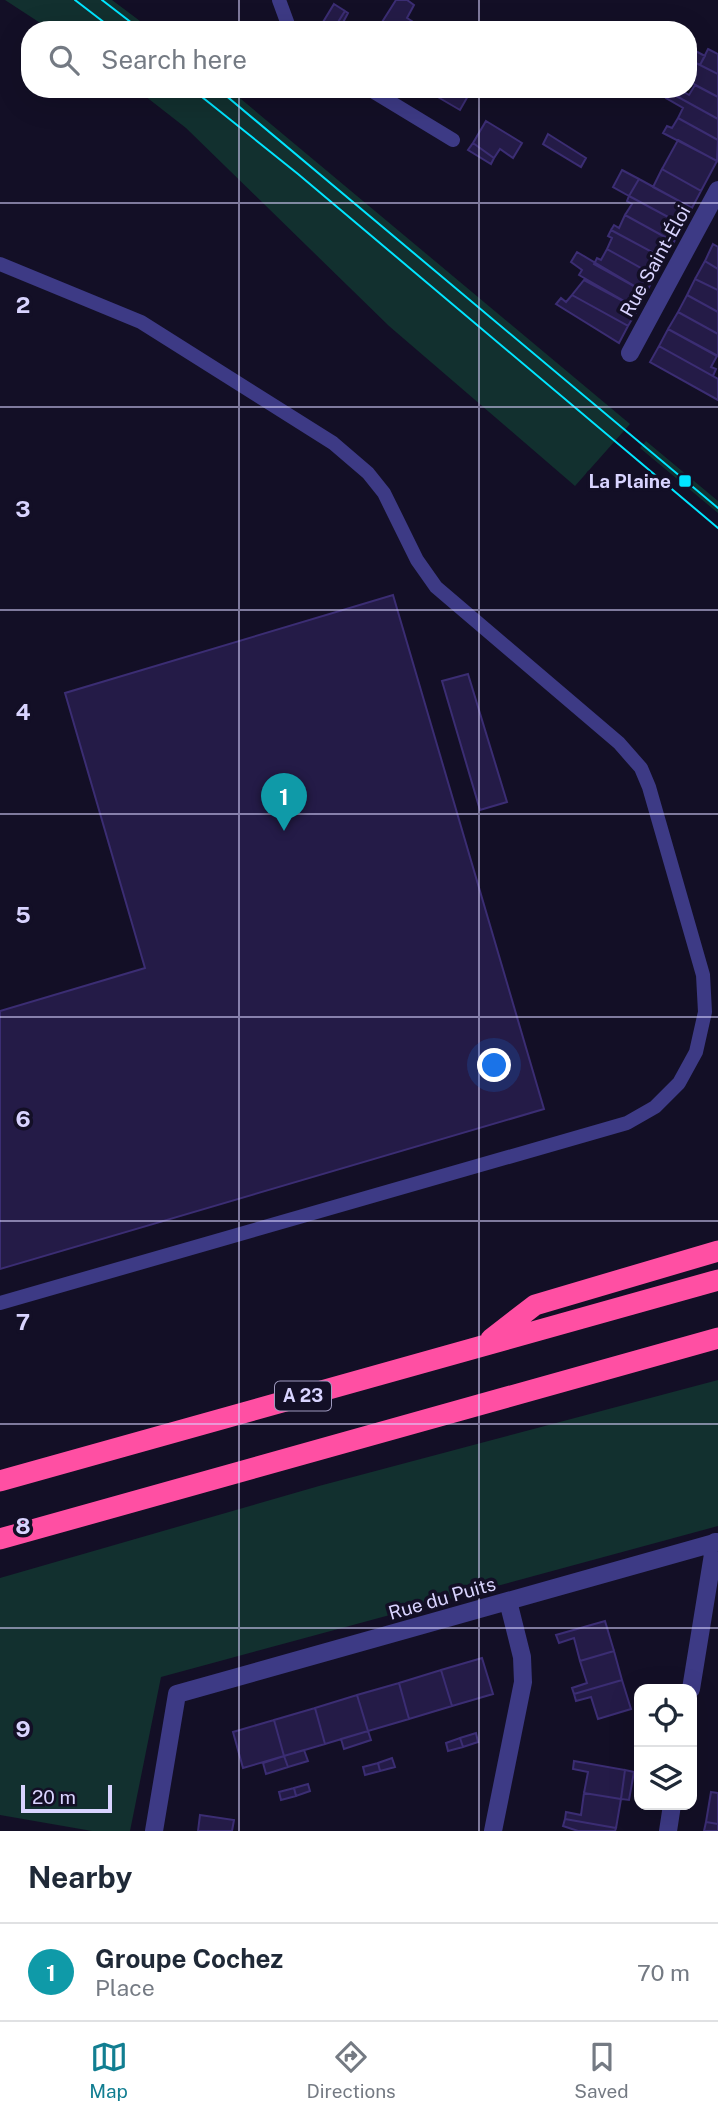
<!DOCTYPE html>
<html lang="en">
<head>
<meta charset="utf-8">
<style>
	:root { --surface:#fff; --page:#f6f6f7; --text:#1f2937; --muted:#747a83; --line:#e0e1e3; --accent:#117e91 }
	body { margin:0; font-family:"Public Sans",sans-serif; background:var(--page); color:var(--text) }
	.controls { position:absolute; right:21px; bottom:21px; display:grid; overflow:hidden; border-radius:14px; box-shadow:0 7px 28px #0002 }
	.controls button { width:63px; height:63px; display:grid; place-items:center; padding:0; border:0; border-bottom:2px solid var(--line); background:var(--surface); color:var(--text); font:35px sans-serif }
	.scale { position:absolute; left:21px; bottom:18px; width:91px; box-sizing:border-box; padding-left:7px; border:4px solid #d9d4ff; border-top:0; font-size:19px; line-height:24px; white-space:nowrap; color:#d9d4ff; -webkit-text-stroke:5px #130f26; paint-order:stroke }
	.you { position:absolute; left:495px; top:1066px; width:24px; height:24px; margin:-18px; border:5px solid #fff; border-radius:50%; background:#1a73e8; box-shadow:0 0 0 10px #1a73e833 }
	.badge { display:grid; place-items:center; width:46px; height:46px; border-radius:50%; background:var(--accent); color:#fff; font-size:23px; font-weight:700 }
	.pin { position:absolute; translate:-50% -58px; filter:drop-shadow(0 2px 4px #0008) }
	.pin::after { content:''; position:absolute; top:37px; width:24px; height:21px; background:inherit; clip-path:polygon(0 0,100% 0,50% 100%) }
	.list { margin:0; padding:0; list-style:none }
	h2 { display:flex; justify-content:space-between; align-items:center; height:91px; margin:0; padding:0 28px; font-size:30px }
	h2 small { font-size:23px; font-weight:400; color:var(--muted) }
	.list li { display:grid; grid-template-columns:46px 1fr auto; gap:21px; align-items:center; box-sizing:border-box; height:98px; padding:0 28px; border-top:2px solid var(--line) }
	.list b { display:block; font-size:26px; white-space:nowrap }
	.list p { margin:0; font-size:23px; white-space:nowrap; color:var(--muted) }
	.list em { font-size:23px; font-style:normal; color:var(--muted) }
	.icon { flex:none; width:38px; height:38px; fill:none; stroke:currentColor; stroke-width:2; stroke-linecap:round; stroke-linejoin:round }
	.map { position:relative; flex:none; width:718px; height:1831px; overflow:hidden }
	.search { position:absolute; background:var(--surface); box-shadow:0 7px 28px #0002; left:21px; right:21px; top:21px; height:77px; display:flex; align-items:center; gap:18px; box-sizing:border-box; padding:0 24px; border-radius:28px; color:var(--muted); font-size:26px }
	.sheet { height:189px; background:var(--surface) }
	nav { display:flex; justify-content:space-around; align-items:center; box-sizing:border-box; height:98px; border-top:2px solid var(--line); background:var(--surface); font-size:19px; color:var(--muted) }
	nav a { display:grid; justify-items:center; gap:4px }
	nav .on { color:var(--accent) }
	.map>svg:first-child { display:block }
	.green { fill:#12302f }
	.building { fill:#241b47; stroke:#3b2d73; stroke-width:2 }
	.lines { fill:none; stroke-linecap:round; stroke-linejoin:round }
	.lane { stroke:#3d3a85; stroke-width:14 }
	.street { stroke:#3d3a85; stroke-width:18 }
	.highway { stroke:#ff4fa3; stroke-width:21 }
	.tram { stroke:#00e5ff; stroke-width:2 }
	.grid { fill:none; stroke:#d9d4ff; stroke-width:2; stroke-opacity:0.55 }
	.poi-dot { fill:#00e5ff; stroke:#130f26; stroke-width:2.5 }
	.labels { text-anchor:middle; stroke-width:7; stroke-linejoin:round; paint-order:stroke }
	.shield { fill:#130f26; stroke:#9e99be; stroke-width:2 }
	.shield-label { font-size:18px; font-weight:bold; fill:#d9d4ff }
	.street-label { font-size:19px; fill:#d9d4ff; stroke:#130f26 }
	.poi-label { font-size:19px; font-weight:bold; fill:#d9d4ff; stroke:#130f26; text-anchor:end }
	.grid-label { font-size:23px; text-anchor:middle; font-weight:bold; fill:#d9d4ff; stroke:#130f26; stroke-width:7; stroke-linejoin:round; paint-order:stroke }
</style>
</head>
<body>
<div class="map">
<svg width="718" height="1831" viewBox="0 0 718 1831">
	<rect width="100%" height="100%" fill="#130f26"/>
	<path class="green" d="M 5,0 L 112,0 L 152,30 L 51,30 Z
		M 136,89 L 229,89 L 630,424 L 575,486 L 389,326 L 186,128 Z
		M 646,441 L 718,501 L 718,513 L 640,448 Z
		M 718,1380 L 718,1526 L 161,1677 L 130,1831 L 92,1831 L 0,1815 L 0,1578 L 319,1486 Z"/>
	<path class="building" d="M 396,0 L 407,0 L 414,5 L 407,18 L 415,23 L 411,30 L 377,30 Z
		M 334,4 L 345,11 L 333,30 L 324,30 L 320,27 Z
		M 345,11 L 348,13 L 339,30 L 333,30 Z
		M 688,47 L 705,56 L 700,65 L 688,59 Z
		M 708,49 L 718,54 L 718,74 L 700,65 Z
		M 688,59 L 718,74 L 718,97 L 688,81 Z
		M 695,85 L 718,97 L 718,119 L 669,92 L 670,89 L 679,89 L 689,95 Z
		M 440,89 L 472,89 L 460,110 L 436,96 Z
		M 669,92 L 718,119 L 718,140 L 678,118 L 683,108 L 666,98 Z
		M 678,118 L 718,140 L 717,161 L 663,133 L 667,126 L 672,128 Z
		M 486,121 L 522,143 L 513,158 L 500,149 L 494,158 L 473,143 Z
		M 548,134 L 586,158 L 581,167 L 543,144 Z
		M 678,140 L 717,161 L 701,191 L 662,169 Z
		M 473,143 L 494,158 L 491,164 L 468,150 Z
		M 662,169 L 701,191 L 692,208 L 653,187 Z
		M 622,170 L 639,179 L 629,196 L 613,187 Z
		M 639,179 L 692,208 L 683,225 L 629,196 Z
		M 629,196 L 683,225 L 674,242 L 625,215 L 632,204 L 627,201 Z
		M 625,215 L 674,242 L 665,259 L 611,230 L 614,225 L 619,228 Z
		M 611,230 L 665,259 L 655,276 L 607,249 L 612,238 L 608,236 Z
		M 713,244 L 718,247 L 718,269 L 705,261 Z
		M 607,249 L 655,276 L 646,293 L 594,264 L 597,258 L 601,260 Z
		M 577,252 L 646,293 L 638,309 L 579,275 L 582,270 L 571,262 Z
		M 705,261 L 718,269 L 718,290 L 695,279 Z
		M 695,279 L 718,290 L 718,312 L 687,295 Z
		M 584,280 L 638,309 L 628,326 L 572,295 Z
		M 572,295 L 628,326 L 619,343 L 556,304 L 561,298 L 566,302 Z
		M 687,295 L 718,312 L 718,334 L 678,312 Z
		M 678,312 L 718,334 L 718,356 L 668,329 Z
		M 668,329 L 717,356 L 711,367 L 716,369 L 713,376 L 659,346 Z
		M 659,346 L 718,379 L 718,400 L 650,362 Z
		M 393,595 L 544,1109 L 0,1269 L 0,1011 L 145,968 L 65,693 Z
		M 468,674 L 507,802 L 480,810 L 442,681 Z
		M 605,1621 L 614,1651 L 580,1661 L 574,1638 L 559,1643 L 556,1635 Z
		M 614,1651 L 622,1680 L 574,1694 L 572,1688 L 587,1683 L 580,1661 Z
		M 482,1658 L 493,1694 L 452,1706 L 441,1670 Z
		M 441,1670 L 452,1706 L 409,1719 L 399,1683 Z
		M 622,1680 L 631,1709 L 598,1719 L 591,1697 L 576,1701 L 574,1694 Z
		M 399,1683 L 409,1719 L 368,1731 L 357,1695 Z
		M 357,1695 L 368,1731 L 325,1744 L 315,1708 Z
		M 315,1708 L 325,1744 L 284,1756 L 274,1720 Z
		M 274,1720 L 284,1756 L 243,1768 L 233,1732 Z
		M 368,1731 L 371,1740 L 344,1749 L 341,1739 Z
		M 476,1733 L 478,1742 L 463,1747 L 460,1738 Z
		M 460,1738 L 463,1747 L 448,1751 L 446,1743 Z
		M 304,1750 L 308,1761 L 288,1767 L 284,1756 Z
		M 284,1756 L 288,1767 L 266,1774 L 263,1763 Z
		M 392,1758 L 395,1767 L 380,1771 L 378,1763 Z
		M 574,1761 L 625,1770 L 621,1799 L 584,1793 L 588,1772 L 573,1769 Z
		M 378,1763 L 380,1771 L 365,1775 L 363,1767 Z
		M 625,1770 L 634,1772 L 629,1800 L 621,1799 Z
		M 308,1784 L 310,1791 L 296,1796 L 294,1788 Z
		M 294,1788 L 296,1796 L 281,1800 L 279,1792 Z
		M 711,1792 L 718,1793 L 718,1824 L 706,1822 Z
		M 584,1793 L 621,1799 L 616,1828 L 565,1819 L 566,1812 L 581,1815 Z
		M 200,1815 L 234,1820 L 232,1831 L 198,1831 Z
		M 565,1819 L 616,1828 L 615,1831 L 578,1831 L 563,1826 Z
		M 706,1822 L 718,1824 L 718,1831 L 704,1831 Z"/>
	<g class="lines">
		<path class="lane" d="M 279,0 L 290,30
			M 369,89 L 453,140
			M 0,264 L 141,322 L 333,443 L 368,473 L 384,493 L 417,560 L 436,587 L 619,743 L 641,768 L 649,787 L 703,975 L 705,1012 L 696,1052 L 679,1083 L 655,1107 L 627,1123 L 0,1303"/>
		<path class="street" d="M 630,353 L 718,190
			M 691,1689 L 715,1542
			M 154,1831 L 177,1694 L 718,1542
			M 493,1831 L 523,1682 L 522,1657 L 508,1601
			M 668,1831 L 672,1805"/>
		<path class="highway" d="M 491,1339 L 535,1305 L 718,1251
			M 0,1481 L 718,1280
			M 0,1539 L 718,1338"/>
		<path class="tram" d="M 75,0 L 114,30
			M 102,0 L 141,30
			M 192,89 L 298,174 L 718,528
			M 218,89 L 718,508"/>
	</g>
	<path class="grid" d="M 239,0 L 239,30M 479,0 L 479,30M 239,89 L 239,1831M 479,89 L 479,1831M 0,203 L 718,203M 0,407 L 718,407M 0,610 L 718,610M 0,814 L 718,814M 0,1017 L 718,1017M 0,1221 L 718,1221M 0,1424 L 718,1424M 0,1628 L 718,1628"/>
	<rect class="poi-dot" x="678" y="474" width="14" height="14" rx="3.5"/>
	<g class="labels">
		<rect class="shield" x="275" y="1381.5" width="56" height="29" rx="5"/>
		<g class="shield-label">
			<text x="303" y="1402">A 23</text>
		</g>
		<g class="street-label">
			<text transform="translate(655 261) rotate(-61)" y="7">Rue Saint-Éloi</text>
			<text transform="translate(442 1598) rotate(-16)" y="7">Rue du Puits</text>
		</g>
		<g class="poi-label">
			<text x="671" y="488">La Plaine</text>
		</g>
	</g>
	<g class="grid-label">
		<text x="23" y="313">2</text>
		<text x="23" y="517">3</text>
		<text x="23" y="720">4</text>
		<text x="23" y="923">5</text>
		<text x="23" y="1127">6</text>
		<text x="23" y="1330">7</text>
		<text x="23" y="1534">8</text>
		<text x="23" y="1737">9</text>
	</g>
</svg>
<div class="controls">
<button><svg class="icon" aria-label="locate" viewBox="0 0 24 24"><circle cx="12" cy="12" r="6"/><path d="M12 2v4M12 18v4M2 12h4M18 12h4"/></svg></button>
<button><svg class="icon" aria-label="layers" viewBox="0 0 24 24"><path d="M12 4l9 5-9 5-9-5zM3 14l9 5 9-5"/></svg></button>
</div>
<div class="scale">20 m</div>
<div class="you"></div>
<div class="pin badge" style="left:284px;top:831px;background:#0f9aa8">1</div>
<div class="search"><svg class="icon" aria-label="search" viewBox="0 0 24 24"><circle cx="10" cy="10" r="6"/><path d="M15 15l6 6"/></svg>Search here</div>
</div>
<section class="sheet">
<h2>Nearby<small></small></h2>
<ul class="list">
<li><span class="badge" style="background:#0f9aa8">1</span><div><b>Groupe Cochez</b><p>Place</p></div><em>70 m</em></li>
</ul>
</section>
<nav>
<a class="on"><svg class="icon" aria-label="map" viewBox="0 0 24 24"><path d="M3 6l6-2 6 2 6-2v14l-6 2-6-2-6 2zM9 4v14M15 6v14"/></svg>Map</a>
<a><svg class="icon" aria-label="directions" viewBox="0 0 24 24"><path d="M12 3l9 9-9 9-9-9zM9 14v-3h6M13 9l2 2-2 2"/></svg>Directions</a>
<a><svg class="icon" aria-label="saved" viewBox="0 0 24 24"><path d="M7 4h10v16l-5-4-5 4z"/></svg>Saved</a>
</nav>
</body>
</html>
